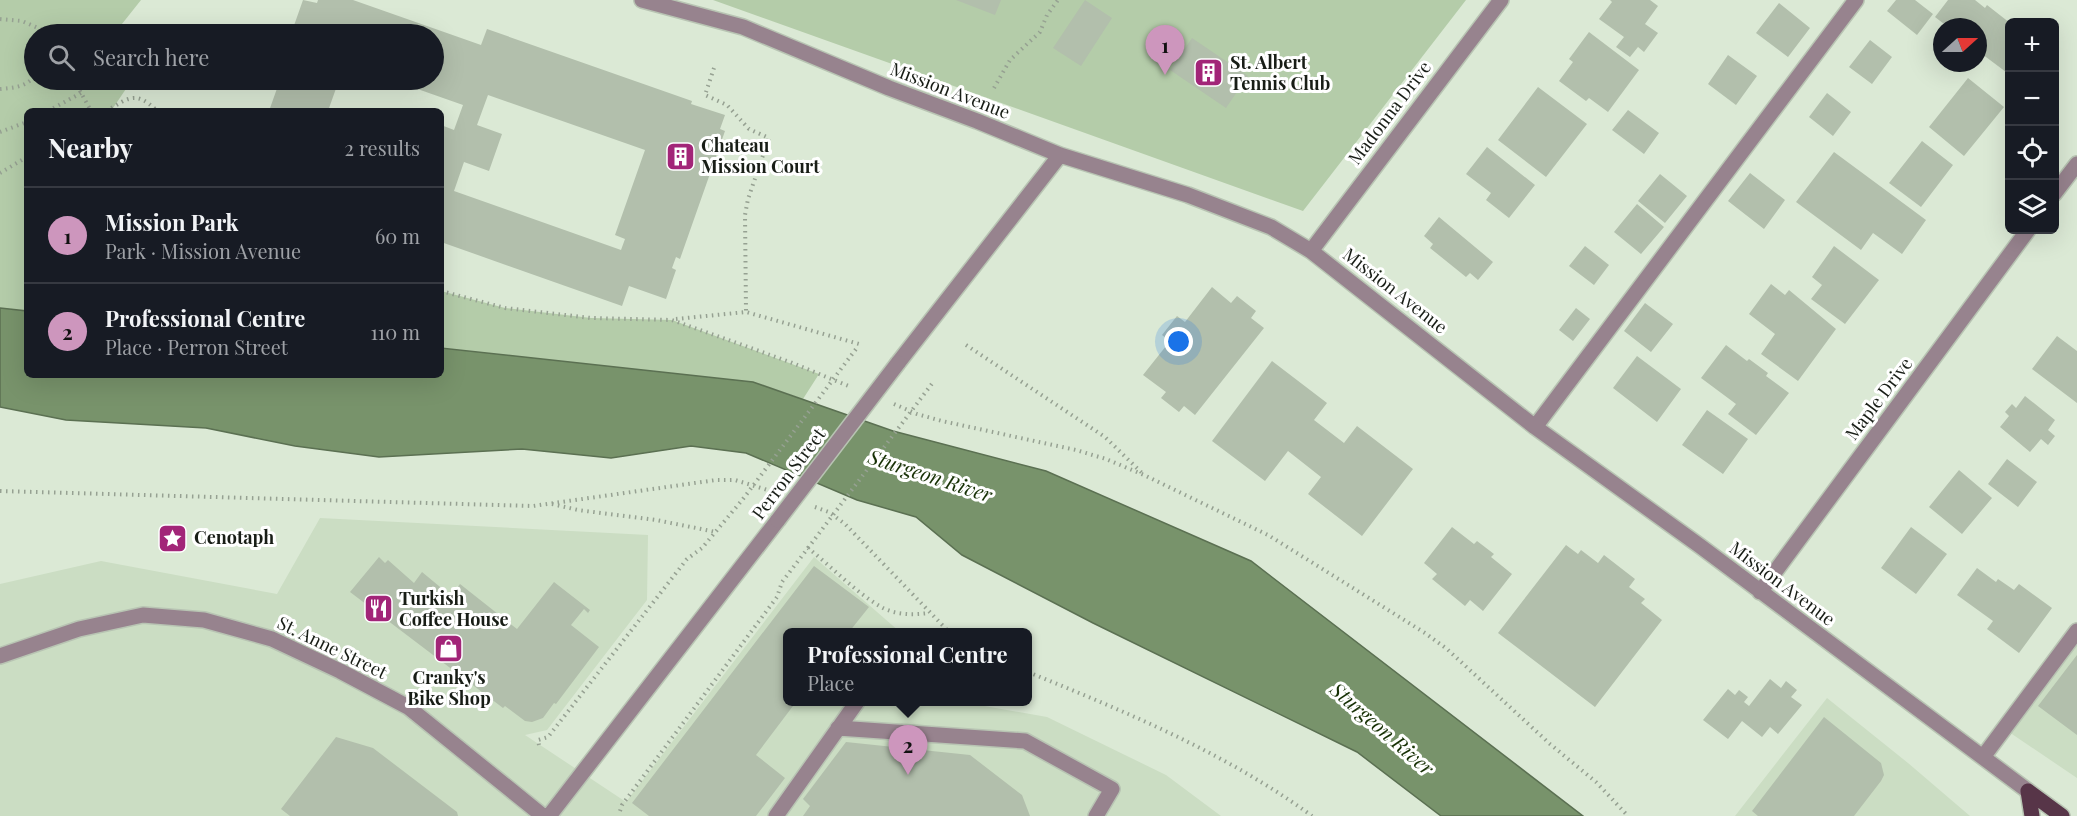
<!DOCTYPE html>
<html lang="en">
<head>
<meta charset="utf-8">
<style>
	:root { --surface:#171b24; --page:#242831; --text:#f1f3f6; --muted:#9ea1a6; --line:#363941; --accent:#cd96bd }
	body { margin:0; font-family:"Playfair Display",serif; background:var(--page); color:var(--text) }
	.controls { position:absolute; right:18px; top:18px; display:grid; overflow:hidden; border-radius:9px; box-shadow:0 6px 24px #0002 }
	.controls button { width:54px; height:54px; display:grid; place-items:center; padding:0; border:0; border-bottom:2px solid var(--line); background:var(--surface); color:var(--text); font:30px sans-serif }
	.compass { position:absolute; left:1933px; top:18px; width:54px; height:54px; border-radius:50%; background:var(--surface); box-shadow:0 6px 24px #0002; rotate:69deg }
	.you { position:absolute; left:1179px; top:342px; width:21px; height:21px; margin:-15px; border:4px solid #fff; border-radius:50%; background:#1a73e8; box-shadow:0 0 0 9px #1a73e833 }
	.badge { display:grid; place-items:center; width:39px; height:39px; border-radius:50%; background:var(--accent); color:#111; font-size:20px; font-weight:700 }
	.pin { position:absolute; translate:-50% -50px; filter:drop-shadow(0 2px 3px #0008) }
	.pin::after { content:''; position:absolute; top:32px; width:21px; height:18px; background:inherit; clip-path:polygon(0 0,100% 0,50% 100%) }
	.popup { position:absolute; left:783px; top:628px; width:249px; height:78px; box-sizing:border-box; display:grid; place-content:center; border-radius:9px; background:var(--surface); filter:drop-shadow(0 2px 4px #0005); font-size:20px; white-space:nowrap; color:var(--muted) }
	.popup b { font-size:22px; color:var(--text) }
	.popup::after { content:''; position:absolute; left:50%; top:100%; margin-left:-12px; border:12px solid transparent; border-top-color:var(--surface) }
	.list { margin:0; padding:0; list-style:none }
	h2 { display:flex; justify-content:space-between; align-items:center; height:78px; margin:0; padding:0 24px; font-size:26px }
	h2 small { font-size:20px; font-weight:400; color:var(--muted) }
	.list li { display:grid; grid-template-columns:39px 1fr auto; gap:18px; align-items:center; box-sizing:border-box; height:96px; padding:0 24px; border-top:2px solid var(--line) }
	.list b { display:block; font-size:22px; white-space:nowrap }
	.list p { margin:0; font-size:20px; white-space:nowrap; color:var(--muted) }
	.list em { font-size:20px; font-style:normal; color:var(--muted) }
	.icon { flex:none; width:33px; height:33px; fill:none; stroke:currentColor; stroke-width:2; stroke-linecap:round; stroke-linejoin:round }
	.map { position:relative; flex:none; width:2077px; height:816px; overflow:hidden }
	.search { position:absolute; background:var(--surface); box-shadow:0 6px 24px #0002; left:24px; top:24px; width:420px; height:66px; display:flex; align-items:center; gap:15px; box-sizing:border-box; padding:0 21px; border-radius:33px; color:var(--muted); font-size:22px }
	.panel { position:absolute; background:var(--surface); box-shadow:0 6px 24px #0002; left:24px; top:108px; width:420px; height:270px; border-radius:9px }
	.map>svg:first-child { display:block }
	.built { fill:#cbddc3 }
	.green { fill:#b4cca9 }
	.water { fill:#78936b; stroke:#5b7052; stroke-width:1.5 }
	.building { fill:#b2bfac; fill-rule:evenodd }
	.lines { fill:none; stroke-linecap:round; stroke-linejoin:round }
	.minor-casing { stroke:#b8c4b3; stroke-width:18 }
	.major-casing { stroke:#b8c4b3; stroke-width:18 }
	.path { stroke:#96a192; stroke-width:4; stroke-dasharray:1.5 4.5; stroke-linecap:butt }
	.minor { stroke:#97838e; stroke-width:15 }
	.major { stroke:#573548; stroke-width:15 }
	.minor-bridge-casing { stroke:#b8c4b3; stroke-width:18; stroke-linecap:butt }
	.path-bridge { stroke:#96a192; stroke-width:4; stroke-dasharray:1.5 4.5; stroke-linecap:butt }
	.minor-bridge { stroke:#97838e; stroke-width:15 }
	.labels { text-anchor:middle; stroke-width:6; stroke-linejoin:round; paint-order:stroke }
	.poi-label { font-size:18px; font-weight:bold; fill:#181d16; stroke:#fff; text-anchor:start }
	.street-label { font-size:18px; fill:#181d16; stroke:#fff }
	.water-label { font-size:20px; font-style:italic; fill:#173105; stroke:#fff }
</style>
</head>
<body>
<div class="map">
<svg width="2077" height="816" viewBox="0 0 2077 816">
	<rect width="100%" height="100%" fill="#dbe9d5"/>
	<path class="built" d="M 320,518 L 648,535 L 647,600 L 547,730 L 525,735 L 626,802 L 814,557 L 900,632 L 788,632 L 788,702 L 962,702 L 1047,717 L 1166,775 L 1221,816 L 0,816 L 0,584 L 101,561 L 277,594 Z
		M 2077,636 L 2077,778 L 2006,730 Z
		M 1827,698 L 1908,763 L 1970,816 L 1735,816 Z"/>
	<path class="green" d="M 0,0 L 141,0 L 114,34 L 34,34 L 34,80 L 132,80 L 111,111 L 27,111 L 27,311 L 0,308 Z
		M 713,0 L 1466,0 L 1303,211 Z
		M 441,291 L 505,308 L 591,318 L 672,320 L 819,374 L 803,399 L 753,382 L 441,348 Z"/>
	<path class="water" d="M 0,308 L 27,311 L 27,375 L 441,375 L 441,348 L 753,382 L 893,431 L 1046,471 L 1251,561 L 1583,816 L 1441,816 L 1357,752 L 1093,623 L 962,555 L 916,517 L 857,500 L 746,453 L 691,446 L 611,458 L 522,449 L 379,457 L 295,446 L 206,428 L 66,420 L 0,407 Z"/>
	<path class="building" d="M 303,0 L 317,3 L 318,0 L 353,0 L 481,45 L 487,29 L 692,101 L 691,104 L 725,115 L 720,129 L 725,131 L 680,259 L 676,257 L 672,268 L 676,270 L 666,299 L 629,286 L 622,306 L 441,242 L 441,125 L 454,130 L 463,105 L 392,80 L 434,80 L 434,34 L 291,34 ZM 488,95 L 645,150 L 615,235 L 625,239 L 621,250 L 454,191 L 464,162 L 489,171 L 502,134 L 477,125 Z
		M 956,0 L 1001,0 L 995,15 Z
		M 1085,0 L 1112,18 L 1081,66 L 1053,48 Z
		M 1610,0 L 1650,0 L 1658,6 L 1645,24 L 1658,33 L 1644,52 L 1638,47 L 1630,57 L 1616,47 L 1624,37 L 1599,19 L 1612,2 Z
		M 1896,0 L 1915,0 L 1933,14 L 1917,35 L 1887,11 Z
		M 1948,0 L 1975,0 L 1985,8 L 1987,5 L 2010,23 L 2010,75 L 1978,51 L 1978,27 L 1948,27 L 1935,17 Z
		M 1779,3 L 1810,28 L 1788,57 L 1756,33 Z
		M 1589,32 L 1639,70 L 1608,112 L 1589,98 L 1586,101 L 1559,81 L 1573,62 L 1569,59 Z
		M 1192,38 L 1248,76 L 1226,108 L 1170,70 Z
		M 1870,40 L 1892,57 L 1872,84 L 1849,67 Z
		M 1728,55 L 1757,76 L 1736,105 L 1708,84 Z
		M 1968,78 L 2004,107 L 1964,156 L 1929,127 Z
		M 280,80 L 291,81 L 291,80 L 339,80 L 328,111 L 269,111 Z
		M 1538,87 L 1587,124 L 1546,177 L 1498,140 Z
		M 1827,93 L 1851,112 L 1833,136 L 1809,117 Z
		M 1628,110 L 1659,133 L 1644,154 L 1612,130 Z
		M 1922,141 L 1953,165 L 1921,207 L 1889,183 Z
		M 1487,147 L 1535,185 L 1509,218 L 1486,200 L 1491,193 L 1466,174 Z
		M 1834,152 L 1926,220 L 1902,254 L 1873,233 L 1861,250 L 1796,202 Z
		M 1750,173 L 1785,200 L 1764,229 L 1728,201 Z
		M 1660,174 L 1687,196 L 1665,223 L 1638,201 Z
		M 1637,204 L 1664,227 L 1641,254 L 1614,232 Z
		M 1439,217 L 1493,262 L 1478,280 L 1470,273 L 1466,277 L 1430,248 L 1433,244 L 1424,236 Z
		M 1585,246 L 1609,265 L 1594,285 L 1569,266 Z
		M 1834,246 L 1879,280 L 1845,324 L 1811,299 L 1822,285 L 1812,277 Z
		M 1771,284 L 1785,295 L 1789,290 L 1836,329 L 1798,381 L 1761,354 L 1775,334 L 1749,314 Z
		M 1212,287 L 1231,303 L 1237,296 L 1256,311 L 1251,318 L 1264,328 L 1195,415 L 1184,406 L 1179,412 L 1161,398 L 1166,392 L 1143,375 L 1170,341 L 1162,335 L 1177,316 L 1185,322 Z
		M 1645,303 L 1673,324 L 1651,352 L 1624,331 Z
		M 1576,308 L 1590,319 L 1573,341 L 1559,330 Z
		M 2057,336 L 2077,351 L 2077,403 L 2032,369 Z
		M 1726,345 L 1747,361 L 1749,359 L 1768,373 L 1766,376 L 1789,393 L 1756,435 L 1728,414 L 1736,404 L 1701,378 Z
		M 1637,356 L 1681,389 L 1657,422 L 1613,388 Z
		M 1272,361 L 1327,403 L 1314,420 L 1344,443 L 1357,426 L 1413,469 L 1362,536 L 1308,494 L 1321,477 L 1288,451 L 1265,481 L 1212,441 Z
		M 2025,396 L 2055,420 L 2048,430 L 2055,436 L 2048,445 L 2041,439 L 2030,452 L 2000,427 L 2009,416 L 2005,412 L 2012,404 L 2016,408 Z
		M 1707,410 L 1748,439 L 1723,474 L 1682,445 Z
		M 2007,459 L 2037,482 L 2018,507 L 1988,484 Z
		M 1959,470 L 1992,498 L 1962,534 L 1929,507 Z
		M 1452,527 L 1474,544 L 1477,541 L 1494,554 L 1491,557 L 1512,574 L 1483,611 L 1470,600 L 1465,606 L 1432,579 L 1437,574 L 1424,563 Z
		M 1911,527 L 1947,554 L 1916,594 L 1881,568 Z
		M 1566,545 L 1578,554 L 1581,550 L 1598,563 L 1604,555 L 1635,579 L 1629,587 L 1645,599 L 1641,603 L 1662,620 L 1595,707 L 1498,633 Z
		M 379,557 L 385,563 L 388,560 L 414,583 L 422,572 L 451,596 L 460,584 L 517,629 L 554,582 L 590,610 L 588,613 L 584,609 L 571,625 L 599,647 L 556,704 L 554,703 L 543,718 L 532,722 L 525,721 L 505,706 L 503,708 L 350,592 Z
		M 814,566 L 869,607 L 849,632 L 788,632 L 788,702 L 796,702 L 756,755 L 785,778 L 756,816 L 649,816 L 632,803 Z
		M 1977,568 L 1996,582 L 1998,579 L 2014,590 L 2019,584 L 2052,608 L 2019,653 L 1987,629 L 1993,621 L 1957,595 Z
		M 2077,655 L 2077,735 L 2038,706 Z
		M 1770,679 L 1781,688 L 1786,681 L 1797,690 L 1791,697 L 1802,705 L 1778,734 L 1770,727 L 1762,737 L 1742,721 L 1728,739 L 1703,720 L 1728,689 L 1735,695 L 1739,690 L 1748,697 L 1744,702 L 1749,706 Z
		M 1824,717 L 1881,763 L 1884,775 L 1881,781 L 1854,816 L 1758,816 L 1752,811 Z
		M 336,737 L 373,748 L 457,812 L 458,816 L 290,816 L 281,809 Z
		M 846,742 L 970,755 L 1022,795 L 1030,816 L 803,816 L 810,806 L 803,799 Z"/>
	<g class="lines">
		<defs>
			<path id="minor" d="M 642,0 L 743,27 L 889,88 L 977,121 L 1060,155 L 1188,195 L 1271,227 L 1311,251 L 1535,427 L 1700,546 L 2028,791
				M 2054,194 L 2077,164
				M 1311,251 L 1501,0
				M 898,363 L 1060,155
				M 1535,427 L 1856,0
				M 1760,592 L 2028,230
				M 0,656 L 79,629 L 143,615 L 204,620 L 272,639 L 340,671 L 408,707 L 543,816
				M 838,728 L 1025,741 L 1112,789 L 1096,816
				M 1983,757 L 2077,631
				M 549,816 L 778,520
				M 776,816 L 857,702"/>
			<path id="major" d="M 2028,791 L 2062,816
				M 2028,791 L 2032,816"/>
		</defs>
		<use href="#minor" class="minor-casing"/>
		<use href="#major" class="major-casing"/>
		<path class="path" d="M 0,19 L 22,21 L 45,31
			M 42,34 C 53,23 68,24 78,34
			M 714,68 L 705,95 L 727,105 L 749,129 L 769,138 L 748,199 L 745,215 L 746,312
			M 74,80 L 91,111
			M 994,88 L 1010,60 L 1040,32 L 1047,15 L 1058,0
			M 0,89 C 13,88 25,87 34,77
			M 48,111 L 81,93
			M 106,111 C 128,99 135,89 157,111
			M 0,132 L 27,122
			M 0,173 L 27,157
			M 441,291 L 505,308 L 591,318 L 672,320 L 790,362 L 851,387
			M 676,319 L 746,312 L 859,344
			M 966,345 L 1105,437 L 1142,473
			M 894,404 L 917,414 L 942,421 L 1076,450 L 1106,459 L 1144,475 L 1268,535 L 1425,633 L 1447,649 L 1550,744 L 1596,782 L 1628,816
			M 0,491 L 533,506 L 716,480 L 735,480 L 771,491
			M 552,504 L 578,510 L 656,520 L 716,532
			M 815,507 L 829,512 L 845,524 L 949,632
			M 1028,672 C 1126,712 1226,753 1312,816
			M 539,745 L 538,740 L 548,737 L 687,559 L 702,548 L 743,499
			M 620,811 L 622,805 L 777,597 L 782,582 L 808,548 C 832,567 856,593 883,608 C 897,615 913,615 929,613"/>
		<use href="#minor" class="minor"/>
		<use href="#major" class="major"/>
		<defs>
			<path id="minor-bridge" d="M 778,520 L 898,363"/>
		</defs>
		<use href="#minor-bridge" class="minor-bridge-casing"/>
		<path class="path-bridge" d="M 743,499 L 856,349
			M 808,548 L 934,381"/>
		<use href="#minor-bridge" class="minor-bridge"/>
	</g>
	<defs>
		<symbol id="building-square" viewBox="-11 -11 22 22"><rect x="-9" y="-9" width="18" height="18" rx="4" fill="#a22578" stroke="#fff"/><path d="M-4-6H4V6H1V3H-1V6H-4ZM-2.5-4.3h1.7v1.8h-1.7ZM.8-4.3h1.7v1.8H.8ZM-2.5-1h1.7V.8h-1.7ZM.8-1h1.7V.8H.8Z" fill="#fff"/></symbol>
		<symbol id="sight-square" viewBox="-11 -11 22 22"><rect x="-9" y="-9" width="18" height="18" rx="4" fill="#a22578" stroke="#fff"/><path d="M0-6L1.8-2.2L6-1.7L2.9 1.2L3.7 5.4L0 3.3L-3.7 5.4L-2.9 1.2L-6-1.7L-1.8-2.2Z" fill="#fff"/></symbol>
		<symbol id="restaurant-square" viewBox="-11 -11 22 22"><rect x="-9" y="-9" width="18" height="18" rx="4" fill="#a22578" stroke="#fff"/><path d="M-5-6h1v4h1v-4h1v4h1v-4h1v5L-1.5 .5V6h-2V.5L-5-1ZM5-6V6H3V1.5H1.5Q1.5-4 5-6Z" fill="#fff"/></symbol>
		<symbol id="shop-square" viewBox="-11 -11 22 22"><rect x="-9" y="-9" width="18" height="18" rx="4" fill="#a22578" stroke="#fff"/><path d="M-5-2.5h2.3a2.7 3.5 0 0 1 5.4 0H5L5.5 6h-11ZM-1.5-2.5h3a1.5 2.3 0 0 0-3 0Z" fill="#fff"/></symbol>
	</defs>
	<g fill-rule="evenodd">
		<use href="#building-square" x="1192" y="56" width="33" height="33"/>
		<use href="#building-square" x="664" y="140" width="33" height="33"/>
		<use href="#sight-square" x="156" y="522" width="33" height="33"/>
		<use href="#restaurant-square" x="362" y="592" width="33" height="33"/>
		<use href="#shop-square" x="432" y="632" width="33" height="33"/>
	</g>
	<g class="labels">
		<g class="poi-label">
			<text x="1230" y="69">St. Albert<tspan x="1230" dy="21">Tennis Club</tspan></text>
			<text x="701" y="152">Chateau<tspan x="701" dy="21">Mission Court</tspan></text>
			<text x="194" y="544">Cenotaph</text>
			<text x="399" y="605">Turkish<tspan x="399" dy="21">Coffee House</tspan></text>
			<text x="449" y="684" text-anchor="middle">Cranky's<tspan x="449" dy="21">Bike Shop</tspan></text>
		</g>
		<g class="street-label">
			<text transform="translate(950 91) rotate(21)" y="6">Mission Avenue</text>
			<text transform="translate(1390 113) rotate(-53)" y="6">Madonna Drive</text>
			<text transform="translate(1395 291) rotate(38)" y="6">Mission Avenue</text>
			<text transform="translate(1879 399) rotate(-53)" y="6">Maple Drive</text>
			<text transform="translate(789 474) rotate(-53)" y="6">Perron Street</text>
			<text transform="translate(1782 584) rotate(37)" y="6">Mission Avenue</text>
			<text transform="translate(332 648) rotate(26)" y="6">St. Anne Street</text>
		</g>
		<g class="water-label">
			<text transform="translate(930 476) rotate(18)" y="7">Sturgeon River</text>
			<text transform="translate(1382 729) rotate(41)" y="7">Sturgeon River</text>
		</g>
	</g>
</svg>
<div class="controls">
<button>+</button>
<button>−</button>
<button><svg class="icon" aria-label="locate" viewBox="0 0 24 24"><circle cx="12" cy="12" r="6"/><path d="M12 2v4M12 18v4M2 12h4M18 12h4"/></svg></button>
<button><svg class="icon" aria-label="layers" viewBox="0 0 24 24"><path d="M12 4l9 5-9 5-9-5zM3 14l9 5 9-5"/></svg></button>
</div>
<svg class="compass" viewBox="-18 -18 36 36"><path d="M0-13l5 13h-10z" fill="#e53935"/><path d="M0 13l5-13h-10z" fill="#9ea1a6"/></svg>
<div class="you"></div>
<div class="pin badge" style="left:1165px;top:75px">1</div>
<div class="pin badge" style="left:908px;top:775px">2</div>
<div class="popup"><b>Professional Centre</b>Place</div>
<div class="search"><svg class="icon" aria-label="search" viewBox="0 0 24 24"><circle cx="10" cy="10" r="6"/><path d="M15 15l6 6"/></svg>Search here</div>
<section class="panel">
<h2>Nearby<small>2 results</small></h2>
<ul class="list">
<li><span class="badge">1</span><div><b>Mission Park</b><p>Park · Mission Avenue</p></div><em>60 m</em></li>
<li><span class="badge">2</span><div><b>Professional Centre</b><p>Place · Perron Street</p></div><em>110 m</em></li>
</ul>
</section>
</div>
</body>
</html>
